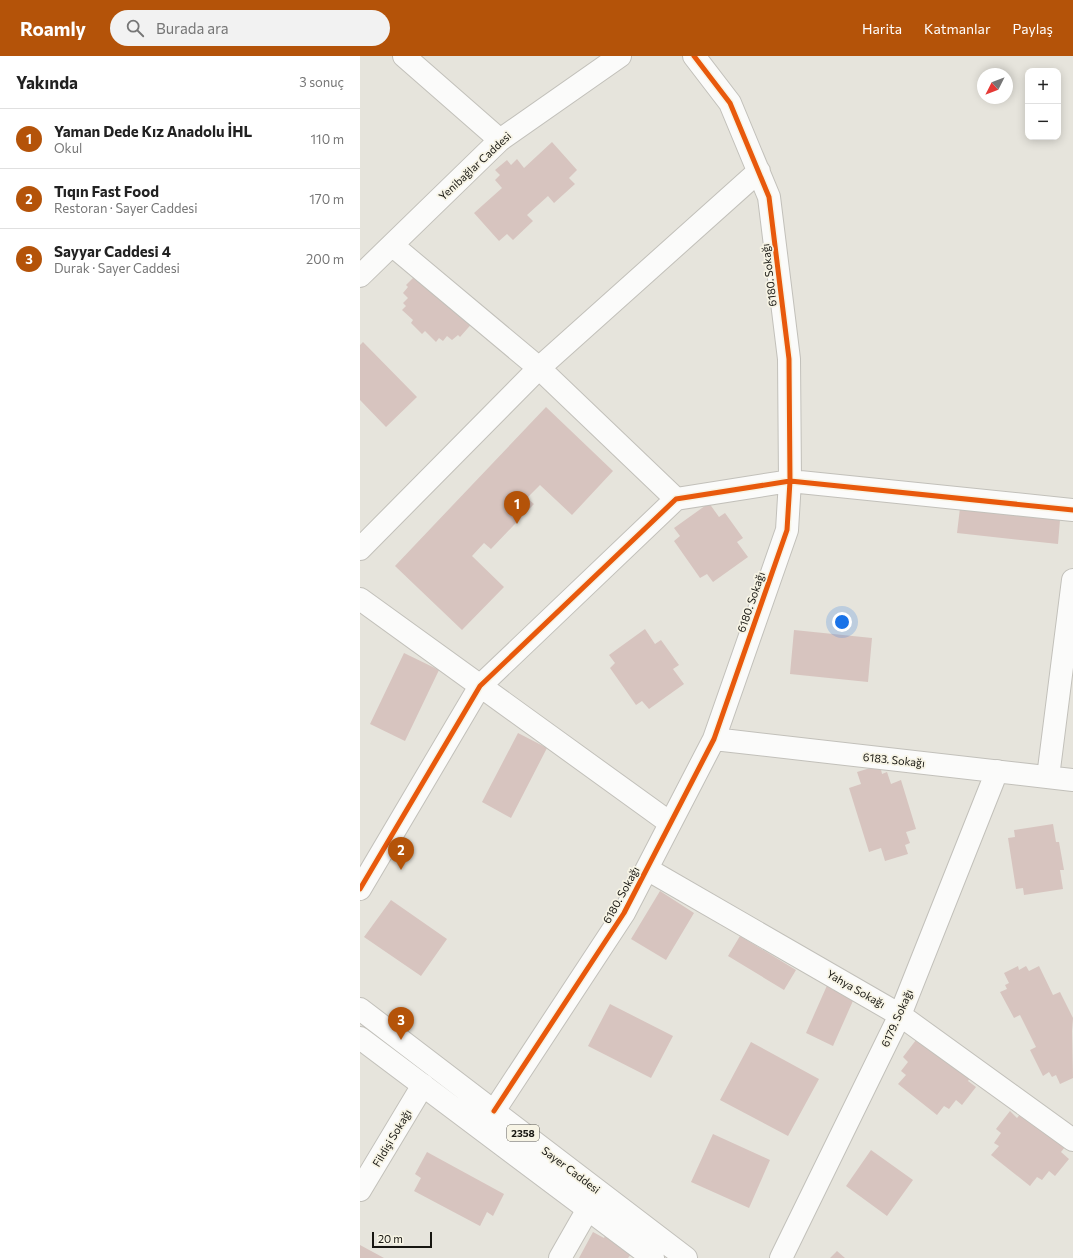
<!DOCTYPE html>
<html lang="tr">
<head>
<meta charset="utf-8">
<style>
	:root { --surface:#fff; --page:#f2f2f2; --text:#222; --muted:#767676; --line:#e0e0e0; --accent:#b45309 }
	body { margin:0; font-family:Commissioner,sans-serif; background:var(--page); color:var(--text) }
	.controls { position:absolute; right:12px; top:12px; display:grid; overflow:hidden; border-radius:8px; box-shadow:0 2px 10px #0003 }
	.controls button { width:36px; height:36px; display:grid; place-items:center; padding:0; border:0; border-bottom:1px solid var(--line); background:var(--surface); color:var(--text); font:20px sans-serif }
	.compass { position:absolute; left:617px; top:12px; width:36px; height:36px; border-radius:50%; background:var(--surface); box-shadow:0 2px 10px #0003; rotate:228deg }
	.scale { position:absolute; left:12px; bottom:10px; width:60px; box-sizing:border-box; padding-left:4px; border:2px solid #171611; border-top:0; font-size:11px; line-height:14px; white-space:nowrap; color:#171611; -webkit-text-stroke:3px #f7f4e5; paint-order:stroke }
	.you { position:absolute; left:482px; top:566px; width:14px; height:14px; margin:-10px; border:3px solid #fff; border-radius:50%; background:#1a73e8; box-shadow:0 0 0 6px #1a73e833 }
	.badge { display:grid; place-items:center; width:26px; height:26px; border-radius:50%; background:var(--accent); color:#fff; font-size:13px; font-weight:700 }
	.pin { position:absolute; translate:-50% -33px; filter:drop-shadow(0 1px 2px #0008) }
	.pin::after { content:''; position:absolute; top:21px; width:14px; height:12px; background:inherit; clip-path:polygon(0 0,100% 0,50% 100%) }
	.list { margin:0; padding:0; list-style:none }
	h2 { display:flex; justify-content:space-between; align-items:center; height:52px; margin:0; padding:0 16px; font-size:17px }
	h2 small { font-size:13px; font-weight:400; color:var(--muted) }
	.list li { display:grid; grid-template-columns:26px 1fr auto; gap:12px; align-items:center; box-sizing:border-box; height:60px; padding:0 16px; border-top:1px solid var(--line) }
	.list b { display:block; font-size:15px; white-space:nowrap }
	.list p { margin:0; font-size:13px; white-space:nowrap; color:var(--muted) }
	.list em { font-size:13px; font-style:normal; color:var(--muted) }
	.icon { flex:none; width:22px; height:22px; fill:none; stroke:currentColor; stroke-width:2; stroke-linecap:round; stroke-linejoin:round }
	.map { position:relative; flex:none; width:713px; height:1202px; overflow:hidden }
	header { display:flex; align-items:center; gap:24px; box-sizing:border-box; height:56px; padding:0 20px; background:var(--accent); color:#fff }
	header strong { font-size:19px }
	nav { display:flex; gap:22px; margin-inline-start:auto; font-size:14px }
	.search { width:280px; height:36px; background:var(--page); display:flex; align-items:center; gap:10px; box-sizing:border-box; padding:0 14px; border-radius:22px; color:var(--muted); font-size:15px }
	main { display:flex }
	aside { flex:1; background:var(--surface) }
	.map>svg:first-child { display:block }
	.building { fill:#d7c4bf }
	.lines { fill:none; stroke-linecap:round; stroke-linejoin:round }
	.minor-casing { stroke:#c2c0ba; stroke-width:24 }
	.primary-casing { stroke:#c2c0ba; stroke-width:24 }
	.minor { stroke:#fbfbfa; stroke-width:22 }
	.primary { stroke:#fbfbfa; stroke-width:22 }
	.cycleway-casing { stroke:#f7f4e5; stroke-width:8 }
	.cycleway { stroke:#e8590c; stroke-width:5 }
	.labels { text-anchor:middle; stroke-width:3.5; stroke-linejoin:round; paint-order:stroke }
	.shield { fill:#f7f4e5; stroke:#5a5951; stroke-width:1 }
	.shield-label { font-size:10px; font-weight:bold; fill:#171611 }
	.street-label { font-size:11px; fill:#171611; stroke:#f7f4e5 }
</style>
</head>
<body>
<header>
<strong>Roamly</strong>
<div class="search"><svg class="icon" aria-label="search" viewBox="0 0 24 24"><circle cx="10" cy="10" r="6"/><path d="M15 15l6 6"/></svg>Burada ara</div>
<nav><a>Harita</a><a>Katmanlar</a><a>Paylaş</a></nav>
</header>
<main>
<aside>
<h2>Yakında<small>3 sonuç</small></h2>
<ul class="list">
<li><span class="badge">1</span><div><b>Yaman Dede Kız Anadolu İHL</b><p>Okul</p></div><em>110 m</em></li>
<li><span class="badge">2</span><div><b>Tıqın Fast Food</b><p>Restoran · Sayer Caddesi</p></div><em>170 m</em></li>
<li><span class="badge">3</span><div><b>Sayyar Caddesi 4</b><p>Durak · Sayer Caddesi</p></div><em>200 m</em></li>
</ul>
</aside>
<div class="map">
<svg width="713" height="1202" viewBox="0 0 713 1202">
	<rect width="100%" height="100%" fill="#e6e4dc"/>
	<path class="building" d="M 192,86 L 217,114 L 209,122 L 215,128 L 194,147 L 188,140 L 167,159 L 173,165 L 153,184 L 147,178 L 139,185 L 114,157 L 142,132 L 135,124 L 140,119 L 135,114 L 147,104 L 151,109 L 157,103 L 164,112 Z
		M 62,213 L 115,264 L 100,281 L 98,279 L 92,284 L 87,280 L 83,285 L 79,282 L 76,286 L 65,275 L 62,278 L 51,267 L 53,264 L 42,254 L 46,250 L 43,247 L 48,242 L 43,237 L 48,231 L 46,229 Z
		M 3,286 L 57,341 L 26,371 L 0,344 L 0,289 Z
		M 186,351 L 253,415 L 212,459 L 180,429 L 167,442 L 174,448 L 131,493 L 124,487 L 112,500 L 144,531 L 102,574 L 35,510 Z
		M 349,447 L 359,461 L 365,457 L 383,482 L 377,486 L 388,501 L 353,526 L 347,518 L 340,522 L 314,485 L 320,480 L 314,472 Z
		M 600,452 L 700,464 L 698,488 L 597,477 Z
		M 285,573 L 295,588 L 301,584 L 319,609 L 313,613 L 324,628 L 289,653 L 282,645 L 276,649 L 250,612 L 255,607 L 249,599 Z
		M 434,574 L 512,582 L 508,626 L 430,618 Z
		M 44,597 L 79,614 L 45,685 L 10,668 Z
		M 158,677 L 187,692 L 151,762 L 122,746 Z
		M 520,709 L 522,718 L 527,716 L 531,728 L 541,724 L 556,773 L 546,776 L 550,787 L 545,789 L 548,798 L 525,805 L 521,792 L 509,796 L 489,732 L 501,728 L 497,716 Z
		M 693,768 L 696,786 L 699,786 L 704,814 L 700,814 L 703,833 L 664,839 L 663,832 L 656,833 L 648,782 L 655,781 L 654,774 Z
		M 300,835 L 334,857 L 306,904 L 271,883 Z
		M 31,844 L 87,883 L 61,920 L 4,881 Z
		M 380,880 L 436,914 L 424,934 L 368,900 Z
		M 658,910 L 659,914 L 666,910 L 669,915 L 679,910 L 693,939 L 700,936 L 713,962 L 712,975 L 713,1022 L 700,1028 L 696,1019 L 692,1021 L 689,1016 L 683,1020 L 670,994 L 676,991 L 660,959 L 654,962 L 640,936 L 647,933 L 645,929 L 649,927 L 644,917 Z
		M 469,925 L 496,938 L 473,990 L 446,977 Z
		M 250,948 L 313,980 L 291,1022 L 228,990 Z
		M 556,984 L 564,990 L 569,984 L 612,1019 L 608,1025 L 616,1031 L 602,1049 L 596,1044 L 589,1053 L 584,1050 L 577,1059 L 538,1028 L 546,1019 L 541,1015 L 548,1006 L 543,1001 Z
		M 391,986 L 459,1023 L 428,1080 L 360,1044 Z
		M 650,1055 L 657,1062 L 662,1056 L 705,1091 L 701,1096 L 709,1103 L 695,1120 L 689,1115 L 682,1124 L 677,1121 L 670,1130 L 631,1099 L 639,1090 L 634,1087 L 641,1077 L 636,1073 Z
		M 353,1078 L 410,1104 L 389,1152 L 331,1126 Z
		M 511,1094 L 553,1124 L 527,1160 L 486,1130 Z
		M 67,1096 L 144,1138 L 133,1160 L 127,1156 L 120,1170 L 54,1135 L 61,1122 L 55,1118 Z
		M 233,1176 L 244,1182 L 246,1178 L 262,1187 L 260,1192 L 271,1198 L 268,1202 L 219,1202 Z
		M 0,1189 L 24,1202 L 0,1202 Z
		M 477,1195 L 485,1202 L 470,1202 Z"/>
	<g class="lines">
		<defs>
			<path id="minor" d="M 44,0 L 140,84
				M 32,189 L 179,312 L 316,443
				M 0,220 L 140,84 L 260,0
				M 0,493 L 179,312 L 399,115
				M 0,543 L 310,767
				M 354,683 L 713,724
				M 688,721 L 713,524
				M 287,813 L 540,959 L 713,1084
				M 0,833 L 120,630 L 316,443 L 430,425 L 713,454
				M 134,1055 L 264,857 L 354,683 L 427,474 L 430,425 L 429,303 L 409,141 L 370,47 L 334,0
				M 0,1134 L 63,1029
				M 200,1202 L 228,1153
				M 421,1202 L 540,959 L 637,715"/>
			<path id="primary" d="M 0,953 L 326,1202
				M 0,982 L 293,1202"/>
		</defs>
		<use href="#minor" class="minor-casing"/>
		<use href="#primary" class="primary-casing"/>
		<use href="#minor" class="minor"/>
		<use href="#primary" class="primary"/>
		<defs>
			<path id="cycleway" d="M 0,833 L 120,630 L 316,443 L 430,425 L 713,454
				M 134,1055 L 264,857 L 354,683 L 427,474 L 430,425 L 429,303 L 409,141 L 370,47 L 334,0"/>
		</defs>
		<use href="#cycleway" class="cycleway-casing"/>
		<use href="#cycleway" class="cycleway"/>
	</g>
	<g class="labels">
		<rect class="shield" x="147" y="1069" width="32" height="16" rx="3"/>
		<g class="shield-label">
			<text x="163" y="1081">2358</text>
		</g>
		<g class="street-label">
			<text transform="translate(115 110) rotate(-43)" y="4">Yenibağlar Caddesi</text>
			<text transform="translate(409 219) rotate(-97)" y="4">6180. Sokağı</text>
			<text transform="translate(391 546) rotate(-71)" y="4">6180. Sokağı</text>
			<text transform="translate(534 704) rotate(6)" y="4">6183. Sokağı</text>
			<text transform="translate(261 839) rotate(-61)" y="4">6180. Sokağı</text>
			<text transform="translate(496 933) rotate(30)" y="4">Yahya Sokağı</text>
			<text transform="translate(537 962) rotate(-66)" y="4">6179. Sokağı</text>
			<text transform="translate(32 1082) rotate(-59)" y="4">Fildişi Sokağı</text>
			<text transform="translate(211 1114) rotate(37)" y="4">Sayer Caddesi</text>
		</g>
	</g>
</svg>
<div class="controls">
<button>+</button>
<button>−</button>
</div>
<svg class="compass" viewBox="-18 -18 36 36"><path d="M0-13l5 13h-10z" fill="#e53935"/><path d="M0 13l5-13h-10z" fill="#767676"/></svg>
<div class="scale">20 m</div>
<div class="you"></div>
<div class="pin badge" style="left:157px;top:468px">1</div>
<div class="pin badge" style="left:41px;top:814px">2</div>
<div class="pin badge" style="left:41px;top:984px">3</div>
</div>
</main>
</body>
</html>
